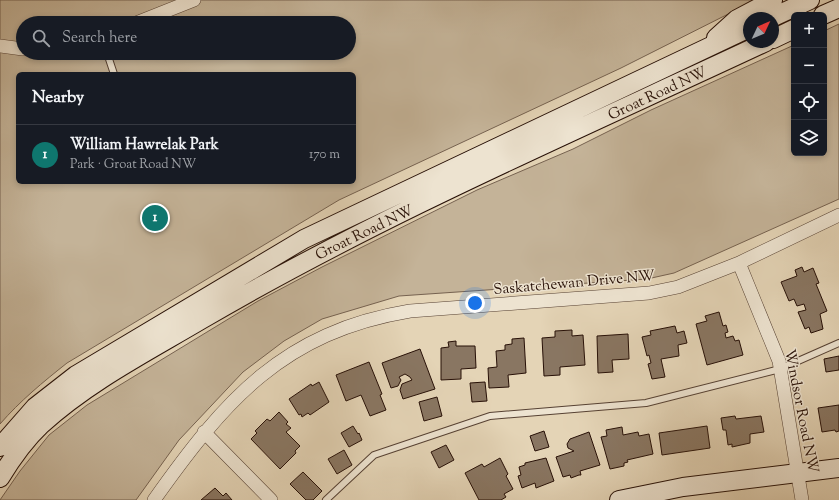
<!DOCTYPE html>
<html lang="en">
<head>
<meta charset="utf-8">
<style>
	:root { --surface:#171b24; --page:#242831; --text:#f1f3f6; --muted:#9ea1a6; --line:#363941; --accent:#0f766e }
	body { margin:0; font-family:"Sorts Mill Goudy",serif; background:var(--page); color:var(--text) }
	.controls { position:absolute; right:12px; top:12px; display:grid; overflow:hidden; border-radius:6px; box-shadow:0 2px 6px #0003 }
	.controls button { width:36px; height:36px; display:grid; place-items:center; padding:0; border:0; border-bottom:1px solid var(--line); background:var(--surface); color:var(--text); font:20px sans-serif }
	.compass { position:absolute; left:743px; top:12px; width:36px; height:36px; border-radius:50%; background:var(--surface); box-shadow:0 2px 6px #0003; rotate:46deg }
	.you { position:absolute; left:475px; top:303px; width:14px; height:14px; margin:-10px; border:3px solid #fff; border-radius:50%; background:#1a73e8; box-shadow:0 0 0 6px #1a73e833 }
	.badge { display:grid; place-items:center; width:26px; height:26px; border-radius:50%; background:var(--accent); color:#fff; font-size:13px; font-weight:700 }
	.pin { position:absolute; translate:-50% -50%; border:2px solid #fff; box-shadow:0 1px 4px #0006 }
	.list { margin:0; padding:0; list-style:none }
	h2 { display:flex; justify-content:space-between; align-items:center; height:52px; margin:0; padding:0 16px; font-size:17px }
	h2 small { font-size:13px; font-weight:400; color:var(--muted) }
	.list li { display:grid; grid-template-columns:26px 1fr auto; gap:12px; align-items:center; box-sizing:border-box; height:60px; padding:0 16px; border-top:1px solid var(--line) }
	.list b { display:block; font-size:15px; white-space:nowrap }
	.list p { margin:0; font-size:13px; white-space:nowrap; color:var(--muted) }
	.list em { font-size:13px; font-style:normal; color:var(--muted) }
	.icon { flex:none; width:22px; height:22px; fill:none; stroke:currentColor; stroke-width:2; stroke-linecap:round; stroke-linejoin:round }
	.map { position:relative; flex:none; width:839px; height:500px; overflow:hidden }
	.search { position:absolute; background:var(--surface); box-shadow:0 2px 6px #0003; left:16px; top:16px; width:340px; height:44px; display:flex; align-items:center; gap:10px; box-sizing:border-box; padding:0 14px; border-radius:22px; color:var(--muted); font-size:15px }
	.panel { position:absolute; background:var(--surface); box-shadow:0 2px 6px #0003; left:16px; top:72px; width:340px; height:112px; border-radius:6px }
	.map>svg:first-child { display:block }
	.green { fill:#c4b398; stroke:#766250; fill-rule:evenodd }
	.building { fill:#897662; stroke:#271007 }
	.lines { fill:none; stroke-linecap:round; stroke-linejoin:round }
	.lane-casing { stroke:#564133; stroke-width:8 }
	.street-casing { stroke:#564133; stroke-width:14 }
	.secondary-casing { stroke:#271007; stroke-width:20 }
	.lane { stroke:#ede3d0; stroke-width:6 }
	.street { stroke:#ede3d0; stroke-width:13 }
	.secondary { stroke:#ede3d0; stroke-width:18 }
	.labels { text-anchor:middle; stroke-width:3; stroke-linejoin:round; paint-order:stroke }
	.street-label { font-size:15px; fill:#271007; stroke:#ede3d0 }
</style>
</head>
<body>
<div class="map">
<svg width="839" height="500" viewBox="0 0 839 500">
	<rect width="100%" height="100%" fill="#e4d4b6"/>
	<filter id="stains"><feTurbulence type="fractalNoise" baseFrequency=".005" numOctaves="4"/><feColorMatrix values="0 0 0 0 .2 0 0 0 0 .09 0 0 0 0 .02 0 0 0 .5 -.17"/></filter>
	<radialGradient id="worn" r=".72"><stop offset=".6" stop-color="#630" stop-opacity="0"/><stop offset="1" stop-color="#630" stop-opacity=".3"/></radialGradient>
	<path class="green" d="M 0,0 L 756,0 L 621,68 L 339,200 L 67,363 C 43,382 20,401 0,424 ZM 23,23 L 349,23 L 349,53 L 23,53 ZM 18,74 L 354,74 L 354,182 L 18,182 Z
		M 839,24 L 839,199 L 674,273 L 647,279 L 399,296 L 322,319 L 284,341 L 243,372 L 179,440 L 136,500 L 0,500 L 20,471 L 49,435 L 87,405 L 258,301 L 322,267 L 477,190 L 573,149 L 651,110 L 794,45 L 794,153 L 824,153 L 824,31 Z"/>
	<path class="building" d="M 802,267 L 804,272 L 813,268 L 819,283 L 816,284 L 827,311 L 820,314 L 823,329 L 811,333 L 809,327 L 805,329 L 798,312 L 806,310 L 804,304 L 797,306 L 794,299 L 789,301 L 781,282 L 797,276 L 795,270 Z
		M 719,312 L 723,326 L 726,325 L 728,332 L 725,333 L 726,338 L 733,336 L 735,341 L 739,340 L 743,355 L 707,365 L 696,324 L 707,321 L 705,316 Z
		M 675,326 L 677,333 L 684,331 L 687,343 L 678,345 L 679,356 L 661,359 L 665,377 L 652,379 L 648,364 L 651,363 L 649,355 L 647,356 L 642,337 L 651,335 L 650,331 Z
		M 572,330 L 572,336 L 583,335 L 585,365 L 560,367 L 560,375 L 544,376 L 542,338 L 555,337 L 555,331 Z
		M 628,334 L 629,359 L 612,360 L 613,372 L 598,373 L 597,336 Z
		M 524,338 L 526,373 L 508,375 L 509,387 L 489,388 L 488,368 L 497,367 L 496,351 L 505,350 L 505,345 L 512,344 L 512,339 Z
		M 456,341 L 456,346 L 475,346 L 476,368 L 461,369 L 461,379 L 441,380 L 441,348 L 449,347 L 448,342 Z
		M 420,349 L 435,389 L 403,399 L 400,390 L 402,384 L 412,380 L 410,377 L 405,374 L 399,377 L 401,380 L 398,386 L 391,388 L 382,363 Z
		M 839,356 L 839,370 L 826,372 L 824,359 Z
		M 369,362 L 382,394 L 380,395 L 386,410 L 370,416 L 361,395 L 346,401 L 336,375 Z
		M 319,382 L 329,402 L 310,415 L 308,413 L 302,417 L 301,414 L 299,415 L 289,399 L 311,384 L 312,386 Z
		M 485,382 L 487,401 L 472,402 L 470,383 Z
		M 437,397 L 442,416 L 424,421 L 419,402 Z
		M 839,405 L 839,431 L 836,432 L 835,430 L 822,432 L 818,408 Z
		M 279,412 L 288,422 L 286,424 L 291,428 L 286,432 L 300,446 L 295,451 L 296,453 L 280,469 L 251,439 L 257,433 L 255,431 L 267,419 L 270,421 Z
		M 735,416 L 736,419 L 761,416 L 764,432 L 750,434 L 750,443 L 732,447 L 732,444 L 728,445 L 726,430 L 723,430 L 721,418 Z
		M 353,426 L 358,434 L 359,433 L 362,440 L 349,447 L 341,433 Z
		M 707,426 L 710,448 L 662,455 L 659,433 Z
		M 622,427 L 623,435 L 638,432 L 639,436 L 649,434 L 653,454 L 627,460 L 628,462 L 624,463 L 624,466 L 610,469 L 601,437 L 607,436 L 606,430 Z
		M 544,431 L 549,447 L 535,451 L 530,436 Z
		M 589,432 L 600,465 L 580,471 L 581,475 L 579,475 L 571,478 L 570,475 L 563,477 L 556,457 L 574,451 L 568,448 L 567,444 L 570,439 Z
		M 446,445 L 454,460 L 439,468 L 431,452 Z
		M 344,450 L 352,465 L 337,474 L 328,459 Z
		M 500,458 L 508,474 L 506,476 L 513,489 L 504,494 L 506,497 L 501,500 L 479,500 L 465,473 L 482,464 L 484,467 Z
		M 546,458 L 554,481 L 536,488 L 535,483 L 522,488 L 518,476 L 521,475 L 519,467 L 525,465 L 525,463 Z
		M 303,472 L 322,491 L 313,500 L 306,500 L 290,484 Z
		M 215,488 L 223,496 L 226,493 L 232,500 L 201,500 Z"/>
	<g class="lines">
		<defs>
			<path id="lane" d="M 107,53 L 114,74
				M 326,500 L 374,455 L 490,416 L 646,403 L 780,369 L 839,343"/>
			<path id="street" d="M 136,23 L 194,0
				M 0,46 L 23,49
				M 739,263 L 779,361 L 802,500
				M 204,432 L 271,500
				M 154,500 C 225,400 283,332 410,311 L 649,293 L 678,287 L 739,263 L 839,215"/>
			<path id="secondary" d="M 823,15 L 839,8
				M 771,18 L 810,0
				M 716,38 L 737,19 L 773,0
				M 773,39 L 794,29
				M 0,447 L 35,407 L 76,375 L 304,239 L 749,28
				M 0,478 C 11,460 25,440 41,425 C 88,382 147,352 201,320 C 382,214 576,131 766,42
				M 619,500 L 683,487 L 839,468"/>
		</defs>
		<use href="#lane" class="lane-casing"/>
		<use href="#street" class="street-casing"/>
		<use href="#secondary" class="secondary-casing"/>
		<use href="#lane" class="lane"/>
		<use href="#street" class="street"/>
		<use href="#secondary" class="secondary"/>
	</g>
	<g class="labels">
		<g class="street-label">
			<text transform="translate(657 93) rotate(-25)" y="5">Groat Road NW</text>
			<text transform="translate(364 232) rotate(-26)" y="5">Groat Road NW</text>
			<text transform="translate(574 282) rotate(-5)" y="5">Saskatchewan Drive NW</text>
			<text transform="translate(802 411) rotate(79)" y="5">Windsor Road NW</text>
		</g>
	</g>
	<rect width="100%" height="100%" filter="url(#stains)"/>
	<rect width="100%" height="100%" fill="url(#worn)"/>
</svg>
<div class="controls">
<button>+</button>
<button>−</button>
<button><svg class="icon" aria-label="locate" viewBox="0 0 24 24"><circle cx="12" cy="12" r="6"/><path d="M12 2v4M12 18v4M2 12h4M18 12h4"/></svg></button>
<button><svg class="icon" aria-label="layers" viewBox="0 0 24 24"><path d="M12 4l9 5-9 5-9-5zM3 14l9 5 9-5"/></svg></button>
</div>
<svg class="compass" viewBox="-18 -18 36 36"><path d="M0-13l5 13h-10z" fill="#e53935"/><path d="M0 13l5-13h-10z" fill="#9ea1a6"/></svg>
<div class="you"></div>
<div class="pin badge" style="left:155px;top:218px">1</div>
<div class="search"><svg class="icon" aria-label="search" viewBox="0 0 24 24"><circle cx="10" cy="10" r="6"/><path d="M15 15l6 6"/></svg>Search here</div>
<section class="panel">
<h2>Nearby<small></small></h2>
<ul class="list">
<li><span class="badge">1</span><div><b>William Hawrelak Park</b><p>Park · Groat Road NW</p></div><em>170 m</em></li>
</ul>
</section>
</div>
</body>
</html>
